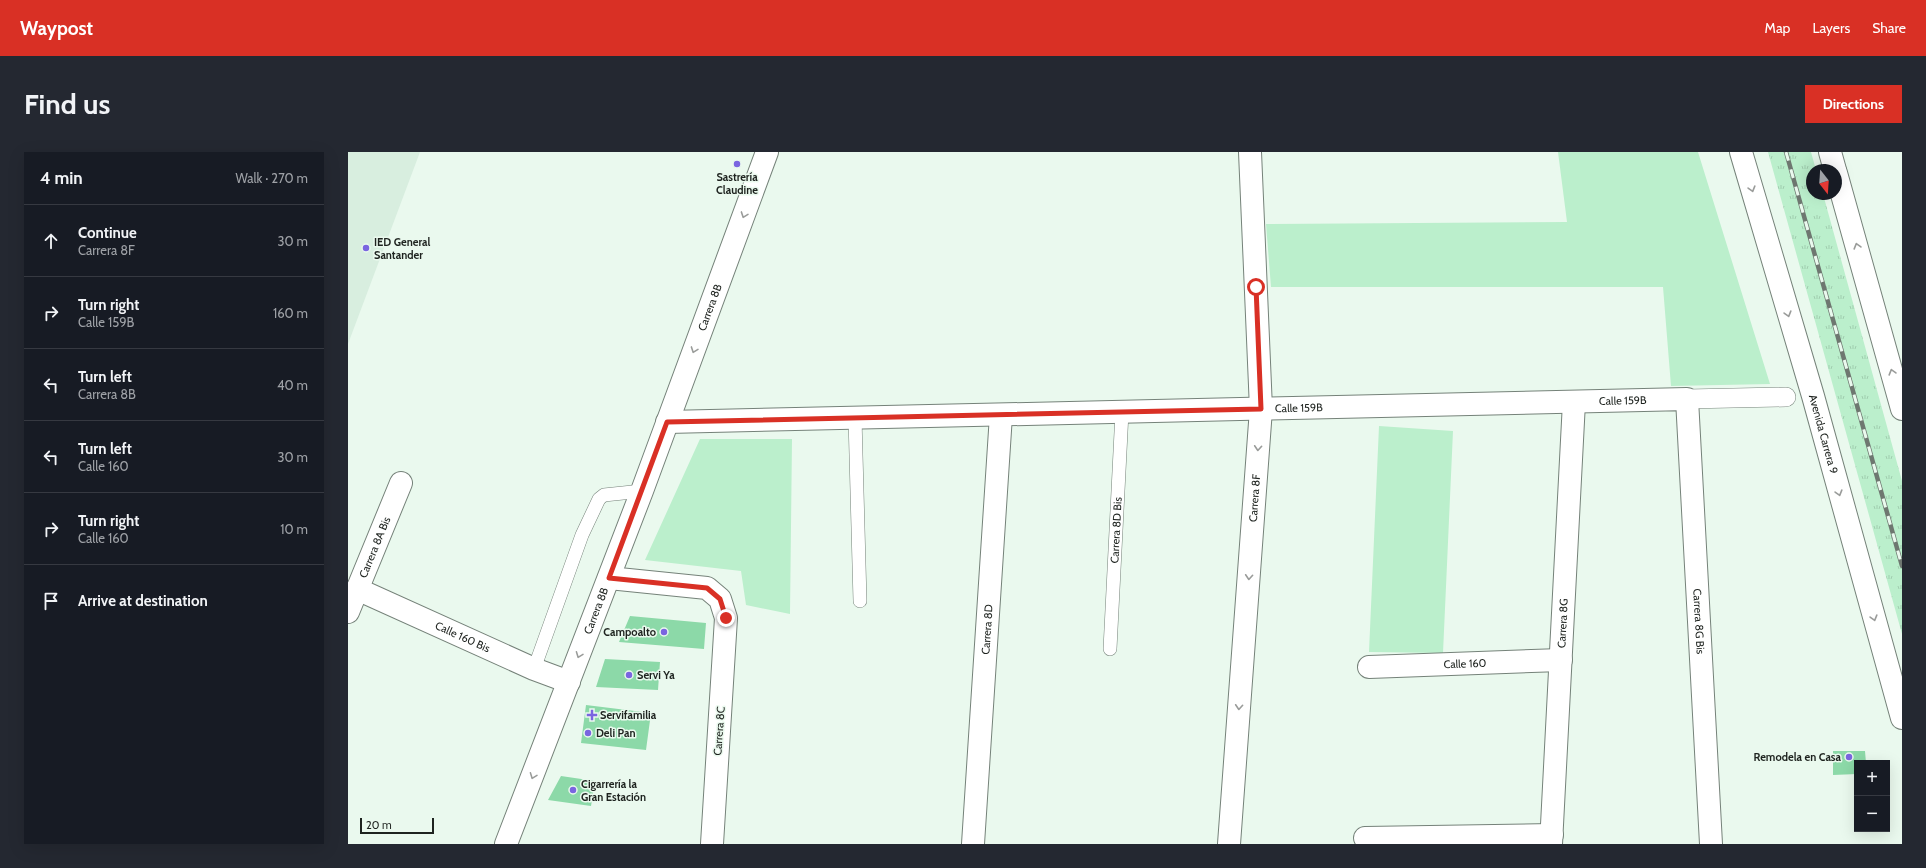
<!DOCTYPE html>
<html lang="en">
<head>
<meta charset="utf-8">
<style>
	:root { --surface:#171b24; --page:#242831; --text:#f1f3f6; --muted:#9ea1a6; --line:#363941; --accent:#d93025 }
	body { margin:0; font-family:Cabin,sans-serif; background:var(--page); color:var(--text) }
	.controls { position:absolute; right:12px; bottom:12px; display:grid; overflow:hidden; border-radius:0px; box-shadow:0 4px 16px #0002 }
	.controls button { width:36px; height:36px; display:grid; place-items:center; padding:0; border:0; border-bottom:1px solid var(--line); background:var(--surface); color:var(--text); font:20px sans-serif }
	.compass { position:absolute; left:1458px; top:12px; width:36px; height:36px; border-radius:50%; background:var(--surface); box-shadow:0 4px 16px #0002; rotate:163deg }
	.scale { position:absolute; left:12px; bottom:10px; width:74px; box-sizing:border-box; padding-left:4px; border:2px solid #1e231f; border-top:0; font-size:11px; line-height:14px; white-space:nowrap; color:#1e231f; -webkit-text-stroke:3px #eaf9ee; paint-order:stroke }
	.stop { position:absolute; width:12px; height:12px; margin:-9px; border:3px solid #d93025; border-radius:50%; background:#fff }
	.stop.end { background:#d93025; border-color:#fff; box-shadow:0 1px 4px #0008 }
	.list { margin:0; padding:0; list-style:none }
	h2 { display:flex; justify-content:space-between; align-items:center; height:52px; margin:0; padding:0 16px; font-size:17px }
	h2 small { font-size:13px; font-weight:400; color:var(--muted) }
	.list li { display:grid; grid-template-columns:26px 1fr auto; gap:12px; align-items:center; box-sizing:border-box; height:72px; padding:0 16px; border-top:1px solid var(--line) }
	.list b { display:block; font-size:15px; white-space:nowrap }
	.list p { margin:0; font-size:13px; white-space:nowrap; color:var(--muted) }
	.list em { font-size:13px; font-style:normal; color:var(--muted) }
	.icon { flex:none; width:22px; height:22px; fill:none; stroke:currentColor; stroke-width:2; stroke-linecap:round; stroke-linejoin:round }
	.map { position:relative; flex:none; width:1554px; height:692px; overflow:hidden; border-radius:0px }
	header { display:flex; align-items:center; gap:24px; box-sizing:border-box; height:56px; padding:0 20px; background:var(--accent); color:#fff }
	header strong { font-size:19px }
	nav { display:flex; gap:22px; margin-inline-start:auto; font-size:14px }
	.intro { display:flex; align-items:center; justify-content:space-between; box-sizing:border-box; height:96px; padding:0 24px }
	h1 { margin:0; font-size:28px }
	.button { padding:10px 18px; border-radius:0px; background:var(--accent); color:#fff; font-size:14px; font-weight:700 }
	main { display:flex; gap:24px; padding:0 24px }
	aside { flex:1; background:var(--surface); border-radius:0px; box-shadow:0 4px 16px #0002 }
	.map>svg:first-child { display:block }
	.built { fill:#d8eedf }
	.grass { fill:url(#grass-tufts) }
	.park { fill:#bbefcc }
	.building { fill:#8cd9a8 }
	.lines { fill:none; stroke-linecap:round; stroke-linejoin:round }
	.service-casing { stroke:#758279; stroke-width:14 }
	.pedestrian-casing { stroke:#758279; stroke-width:20 }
	.minor-casing { stroke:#758279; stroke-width:24 }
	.primary-casing { stroke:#758279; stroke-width:24 }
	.service { stroke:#fff; stroke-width:13 }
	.pedestrian { stroke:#fff; stroke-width:19 }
	.minor { stroke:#fff; stroke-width:22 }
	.primary { stroke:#fff; stroke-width:22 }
	.rail-casing { stroke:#6e7770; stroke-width:4.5 }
	.rail { stroke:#eaf9ee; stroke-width:3; stroke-dasharray:9; stroke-linecap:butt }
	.oneway { stroke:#9a9c9a }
	.route { stroke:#d93025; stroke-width:5 }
	.poi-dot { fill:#7a65e0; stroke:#eaf9ee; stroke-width:1.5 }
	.labels { text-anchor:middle; stroke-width:3; stroke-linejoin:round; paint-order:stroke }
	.poi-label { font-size:11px; font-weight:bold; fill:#1e231f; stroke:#eaf9ee; text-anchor:start }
	.street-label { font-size:11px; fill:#1e231f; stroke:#eaf9ee }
</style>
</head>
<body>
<header>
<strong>Waypost</strong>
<nav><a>Map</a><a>Layers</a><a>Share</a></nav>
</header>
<div class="intro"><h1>Find us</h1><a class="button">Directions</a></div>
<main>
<aside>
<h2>4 min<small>Walk · 270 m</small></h2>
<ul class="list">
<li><svg class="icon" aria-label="ahead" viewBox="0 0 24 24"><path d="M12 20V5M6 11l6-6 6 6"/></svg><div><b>Continue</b><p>Carrera 8F</p></div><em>30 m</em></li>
<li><svg class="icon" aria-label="right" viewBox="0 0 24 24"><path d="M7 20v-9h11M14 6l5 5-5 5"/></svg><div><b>Turn right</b><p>Calle 159B</p></div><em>160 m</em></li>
<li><svg class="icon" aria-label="left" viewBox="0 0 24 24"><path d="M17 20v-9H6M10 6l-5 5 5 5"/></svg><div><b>Turn left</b><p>Carrera 8B</p></div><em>40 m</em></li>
<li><svg class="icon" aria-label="left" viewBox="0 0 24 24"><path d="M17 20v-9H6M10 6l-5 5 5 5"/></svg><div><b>Turn left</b><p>Calle 160</p></div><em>30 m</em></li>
<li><svg class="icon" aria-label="right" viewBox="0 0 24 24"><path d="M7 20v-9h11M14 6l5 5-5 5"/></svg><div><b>Turn right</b><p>Calle 160</p></div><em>10 m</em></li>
<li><svg class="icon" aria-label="arrive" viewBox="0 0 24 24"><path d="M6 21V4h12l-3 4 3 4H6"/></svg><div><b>Arrive at destination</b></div></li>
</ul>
</aside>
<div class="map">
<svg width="1554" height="692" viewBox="0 0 1554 692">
	<defs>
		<pattern id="grass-tufts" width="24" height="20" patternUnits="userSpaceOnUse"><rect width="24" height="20" fill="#bbefcc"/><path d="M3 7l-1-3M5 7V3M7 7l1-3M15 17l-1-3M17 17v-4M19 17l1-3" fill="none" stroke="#a0cdaf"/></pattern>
	</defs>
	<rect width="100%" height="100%" fill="#eaf9ee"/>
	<path class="built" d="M 0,0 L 72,0 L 0,192 Z"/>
	<path class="grass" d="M 1420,0 L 1463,0 L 1468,18 L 1464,18 L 1464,42 L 1475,42 L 1554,329 L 1554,482 Z"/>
	<path class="park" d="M 1210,0 L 1350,0 L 1422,232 L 1323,234 L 1315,135 L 923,135 L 918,72 L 1219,70 Z
		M 1031,274 L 1105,279 L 1095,501 L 1021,500 Z
		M 352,287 L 444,287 L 442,462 L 398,453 L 393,419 L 297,408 Z"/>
	<path class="building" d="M 282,464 L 358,471 L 356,497 L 271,490 Z
		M 257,507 L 312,510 L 310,538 L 248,535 Z
		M 238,553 L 303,561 L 298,598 L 233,591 Z
		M 1485,599 L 1517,599 L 1518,611 L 1509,611 L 1509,622 L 1485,623 Z
		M 213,624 L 247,629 L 243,654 L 200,648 Z"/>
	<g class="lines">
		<defs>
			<g id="service">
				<path d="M 507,266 L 512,449"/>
				<path id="s1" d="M 762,497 L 774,260"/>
				<path d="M 186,517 L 234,383 L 251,347 L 256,343 L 294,339"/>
			</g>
			<path id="pedestrian" d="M 1339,247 L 1438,245"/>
			<g id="minor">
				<path id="s2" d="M 319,270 L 1339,247 L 1363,692"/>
				<path d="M 261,426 L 359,436 L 372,447 L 378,466 L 364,692"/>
				<path id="s3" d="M 9,437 L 186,517 L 221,530"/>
				<path id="s4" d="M 0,460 L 53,331"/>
				<path id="s5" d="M 1021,515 L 1213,508"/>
				<path d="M 1017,686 L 1204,683"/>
				<path id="s6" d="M 158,692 L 294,339 L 419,0"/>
				<path id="s7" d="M 625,692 L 653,263"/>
				<path id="s8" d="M 881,692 L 913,257 L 902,0"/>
				<path id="s9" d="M 1203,692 L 1226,250"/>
			</g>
			<g id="primary">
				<path id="s10" d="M 1393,0 L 1465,244 L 1554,566"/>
				<path d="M 1482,0 L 1487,18"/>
				<path d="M 1488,21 L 1554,257"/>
			</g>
		</defs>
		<use href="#service" class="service-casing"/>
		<use href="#pedestrian" class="pedestrian-casing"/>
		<use href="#minor" class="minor-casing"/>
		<use href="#primary" class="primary-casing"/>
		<use href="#service" class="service"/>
		<use href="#pedestrian" class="pedestrian"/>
		<use href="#minor" class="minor"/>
		<use href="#primary" class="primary"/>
		<defs>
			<path id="rail" d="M 1438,0 L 1554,414"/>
		</defs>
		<use href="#rail" class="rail-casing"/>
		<use href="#rail" class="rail"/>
	</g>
	<defs><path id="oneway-chevron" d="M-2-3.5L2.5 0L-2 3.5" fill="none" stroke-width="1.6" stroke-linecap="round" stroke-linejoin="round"/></defs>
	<g class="oneway">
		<use href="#oneway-chevron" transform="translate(1404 37) rotate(74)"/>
		<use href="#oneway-chevron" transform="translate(396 63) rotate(110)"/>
		<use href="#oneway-chevron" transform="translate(1509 94) rotate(-106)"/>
		<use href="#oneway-chevron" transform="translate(1440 162) rotate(74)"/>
		<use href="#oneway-chevron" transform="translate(346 198) rotate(110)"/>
		<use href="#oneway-chevron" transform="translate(1544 220) rotate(-106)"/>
		<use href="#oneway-chevron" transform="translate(910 296) rotate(94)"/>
		<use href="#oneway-chevron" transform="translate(1491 341) rotate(74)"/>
		<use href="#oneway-chevron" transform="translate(901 425) rotate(94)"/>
		<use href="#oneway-chevron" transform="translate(1526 466) rotate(74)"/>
		<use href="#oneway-chevron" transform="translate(231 503) rotate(111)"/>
		<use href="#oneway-chevron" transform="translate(891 555) rotate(94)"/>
		<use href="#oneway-chevron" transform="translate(185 624) rotate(111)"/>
	</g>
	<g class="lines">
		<path class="route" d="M 378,466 L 372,447 L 359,436 L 261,426 L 319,270 L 913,257 L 908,135"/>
	</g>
	<g class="poi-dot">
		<circle cx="389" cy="12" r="4"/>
		<circle cx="18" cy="96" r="4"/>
		<circle cx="316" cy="480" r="4"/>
		<circle cx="281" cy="523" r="4"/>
		<path d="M242 557h4v4h4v4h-4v4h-4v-4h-4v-4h4z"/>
		<circle cx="240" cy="581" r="4"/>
		<circle cx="1501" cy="605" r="4"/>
		<circle cx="225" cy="638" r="4"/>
	</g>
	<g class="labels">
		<g class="poi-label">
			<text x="389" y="29" text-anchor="middle">Sastrería<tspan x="389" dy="13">Claudine</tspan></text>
			<text x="26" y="94">IED General<tspan x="26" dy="13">Santander</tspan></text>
			<text x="308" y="484" text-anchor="end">Campoalto</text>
			<text x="289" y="527">Servi Ya</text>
			<text x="252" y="567">Servifamilia</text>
			<text x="248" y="585">Deli Pan</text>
			<text x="1493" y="609" text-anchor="end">Remodela en Casa</text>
			<text x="233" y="636">Cigarrería la<tspan x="233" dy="13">Gran Estación</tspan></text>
		</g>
		<g class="street-label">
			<text dy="4" stroke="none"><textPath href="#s6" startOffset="574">Carrera 8B</textPath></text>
			<text dy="4" stroke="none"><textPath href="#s2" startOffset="956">Calle 159B</textPath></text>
			<text dy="4" stroke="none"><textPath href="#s2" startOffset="632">Calle 159B</textPath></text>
			<text dy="4" stroke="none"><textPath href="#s10" startOffset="294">Avenida Carrera 9</textPath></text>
			<text dy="4" stroke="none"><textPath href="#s8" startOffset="347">Carrera 8F</textPath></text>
			<text dy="4" stroke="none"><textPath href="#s1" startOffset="119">Carrera 8D Bis</textPath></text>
			<text dy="4" stroke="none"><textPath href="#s4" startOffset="70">Carrera 8A Bis</textPath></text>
			<text dy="4" stroke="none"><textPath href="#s6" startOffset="250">Carrera 8B</textPath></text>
			<text dy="4" stroke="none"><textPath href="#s2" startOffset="1243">Carrera 8G Bis</textPath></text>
			<text dy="4" stroke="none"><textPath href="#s9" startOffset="221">Carrera 8G</textPath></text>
			<text dy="4" stroke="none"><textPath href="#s7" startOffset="215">Carrera 8D</textPath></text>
			<text dy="4" stroke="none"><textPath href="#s3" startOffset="116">Calle 160 Bis</textPath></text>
			<text dy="4" stroke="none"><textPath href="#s5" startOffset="96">Calle 160</textPath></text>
			<text transform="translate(371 579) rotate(-86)" y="4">Carrera 8C</text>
		</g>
	</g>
</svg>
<div class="controls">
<button>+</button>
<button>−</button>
</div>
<svg class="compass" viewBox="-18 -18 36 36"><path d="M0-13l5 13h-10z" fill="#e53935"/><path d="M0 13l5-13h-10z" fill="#9ea1a6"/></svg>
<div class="scale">20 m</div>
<div class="stop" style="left:908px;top:135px"></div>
<div class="stop end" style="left:378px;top:466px"></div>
</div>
</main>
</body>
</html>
